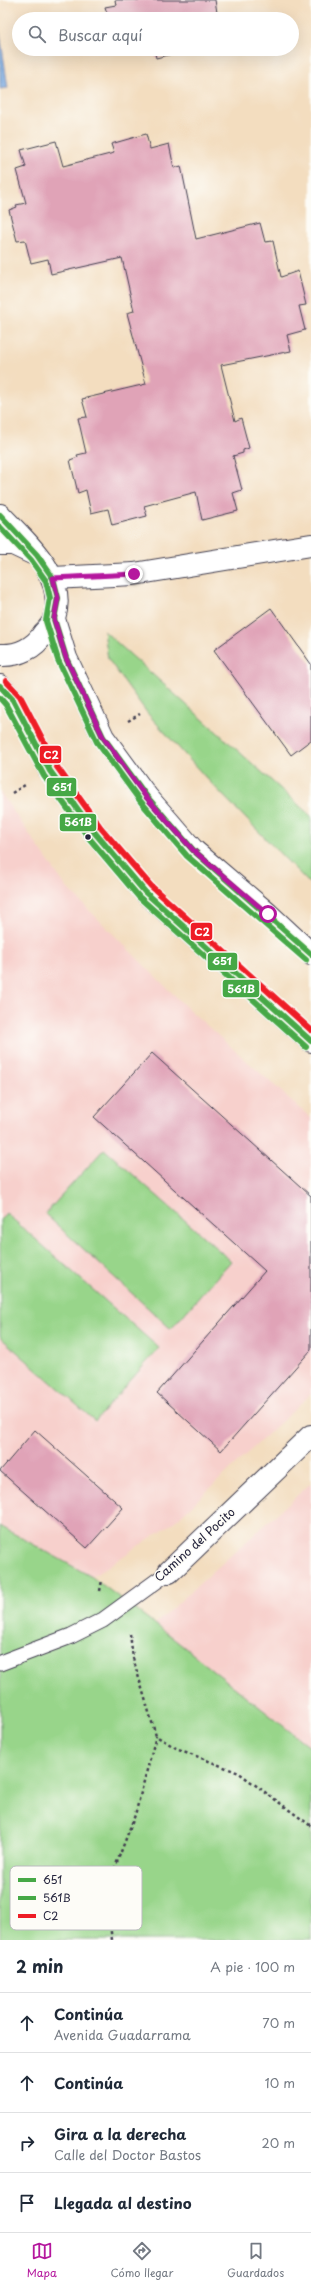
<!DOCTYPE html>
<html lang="es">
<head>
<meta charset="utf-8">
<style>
	:root { --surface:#fff; --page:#f2f2f3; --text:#1f2937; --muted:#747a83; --line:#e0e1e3; --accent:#b5179e }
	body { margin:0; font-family:"Playpen Sans",sans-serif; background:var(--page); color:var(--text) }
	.stop { position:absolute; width:12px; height:12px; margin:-9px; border:3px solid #b5179e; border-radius:50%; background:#fff }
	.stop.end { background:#b5179e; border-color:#fff; box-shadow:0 1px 4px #0008 }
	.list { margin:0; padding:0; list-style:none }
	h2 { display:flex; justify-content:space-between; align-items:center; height:52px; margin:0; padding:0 16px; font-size:17px }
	h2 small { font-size:13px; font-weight:400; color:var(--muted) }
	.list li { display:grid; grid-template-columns:26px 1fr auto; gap:12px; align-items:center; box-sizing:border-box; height:60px; padding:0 16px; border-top:1px solid var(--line) }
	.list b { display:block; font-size:15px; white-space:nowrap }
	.list p { margin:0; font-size:13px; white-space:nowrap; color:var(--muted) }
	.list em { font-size:13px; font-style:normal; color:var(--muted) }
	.icon { flex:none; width:22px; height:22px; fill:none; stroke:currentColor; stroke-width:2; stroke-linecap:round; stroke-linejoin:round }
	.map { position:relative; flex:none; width:311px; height:1940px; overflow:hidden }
	.search { position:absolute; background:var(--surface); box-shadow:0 4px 16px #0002; left:12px; right:12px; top:12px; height:44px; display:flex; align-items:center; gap:10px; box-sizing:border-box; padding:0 14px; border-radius:22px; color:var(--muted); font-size:15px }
	.sheet { height:292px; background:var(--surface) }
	nav { display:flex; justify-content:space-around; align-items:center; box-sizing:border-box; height:56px; border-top:1px solid var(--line); background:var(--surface); font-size:11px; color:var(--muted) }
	nav a { display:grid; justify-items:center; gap:2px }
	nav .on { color:var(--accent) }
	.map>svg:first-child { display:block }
	.built { fill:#f7d0cc }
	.green { fill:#98d58a; stroke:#5d7c62 }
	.water { fill:#72a3dc; stroke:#4a628c }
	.building { fill:#e0a3b7 }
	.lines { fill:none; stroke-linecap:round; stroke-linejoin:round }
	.service-casing { stroke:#413e4f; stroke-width:17 }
	.minor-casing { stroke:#413e4f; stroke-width:24 }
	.path { stroke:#413e4f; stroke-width:2.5; stroke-dasharray:3 3; stroke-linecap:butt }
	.service { stroke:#fff; stroke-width:15 }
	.minor { stroke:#fff; stroke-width:22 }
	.bus-1-casing { stroke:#fdfcf7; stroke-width:9 }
	.bus-2-casing { stroke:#fdfcf7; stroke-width:9 }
	.bus-3-casing { stroke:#fdfcf7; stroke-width:9 }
	.bus-1 { stroke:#46a846; stroke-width:6 }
	.bus-2 { stroke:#46a846; stroke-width:6 }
	.bus-3 { stroke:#ee1c25; stroke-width:6 }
	.route { stroke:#b5179e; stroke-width:5 }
	.bus-dot { fill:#22223b; stroke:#fdfcf7; stroke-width:1.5 }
	.labels { text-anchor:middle; stroke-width:3; stroke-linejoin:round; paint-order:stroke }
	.street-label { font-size:12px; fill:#22223b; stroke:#fdfcf7 }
	.key { fill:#fdfcf7; stroke:#bbbbbf; stroke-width:1 }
	.key-label { font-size:11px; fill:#22223b }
	.line-badge { stroke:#fdfcf7; stroke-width:1.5 }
	.badge-label { font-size:11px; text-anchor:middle; font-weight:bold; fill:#fff }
</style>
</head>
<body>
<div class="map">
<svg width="311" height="1940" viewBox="0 0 311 1940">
	<rect width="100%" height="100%" fill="#fdfcf7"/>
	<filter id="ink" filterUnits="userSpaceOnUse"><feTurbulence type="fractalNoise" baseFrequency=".025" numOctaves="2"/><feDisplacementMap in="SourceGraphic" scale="8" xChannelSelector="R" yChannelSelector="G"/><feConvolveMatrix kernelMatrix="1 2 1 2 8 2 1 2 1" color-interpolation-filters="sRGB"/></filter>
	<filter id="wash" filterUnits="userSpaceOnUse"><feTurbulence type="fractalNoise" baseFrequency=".012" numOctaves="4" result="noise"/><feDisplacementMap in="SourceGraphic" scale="16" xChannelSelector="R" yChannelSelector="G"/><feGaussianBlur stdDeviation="0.9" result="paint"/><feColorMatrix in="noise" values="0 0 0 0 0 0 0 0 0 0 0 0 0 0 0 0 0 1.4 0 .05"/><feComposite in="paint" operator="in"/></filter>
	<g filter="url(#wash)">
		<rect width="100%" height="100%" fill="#f3ddbf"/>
		<path class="built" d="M 0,792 L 67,888 L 186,1007 L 311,1118 L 311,1394 L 174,1522 L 92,1577 L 0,1526 Z
			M 311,1483 L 311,1748 L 155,1624 Z"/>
		<path class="green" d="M 104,631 L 311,816 L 311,885 L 209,781 L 148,714 L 108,659 Z
			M 104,1149 L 231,1261 L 171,1329 L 45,1214 Z
			M 6,1213 L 159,1348 L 95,1421 L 0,1337 L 0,1220 Z
			M 0,1526 L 92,1577 L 155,1624 L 311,1748 L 311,1940 L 0,1940 Z"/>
		<path class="water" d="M 0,33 L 8,88 L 0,89 Z"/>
		<g id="blocks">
			<path class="building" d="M 115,0 L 215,0 L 218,19 L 109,19 L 105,7 L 116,5 Z
				M 154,49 L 189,49 L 189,50 L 156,58 Z
				M 146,134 L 150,149 L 169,144 L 174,168 L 181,166 L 196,239 L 260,223 L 265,242 L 273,241 L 281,277 L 298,271 L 306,305 L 299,306 L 305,330 L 287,335 L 291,351 L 221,365 L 235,421 L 241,418 L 249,448 L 243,450 L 243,453 L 233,456 L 242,490 L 233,493 L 238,511 L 202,520 L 196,492 L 144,506 L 147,516 L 112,525 L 108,509 L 91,513 L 86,490 L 78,493 L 70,460 L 78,457 L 77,455 L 86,453 L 78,418 L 87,417 L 82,399 L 146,384 L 127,313 L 134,311 L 122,258 L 51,274 L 48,259 L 31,263 L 25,240 L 17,241 L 9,210 L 17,207 L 16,205 L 26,203 L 17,170 L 26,167 L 21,150 L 56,141 L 63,166 L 114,153 L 111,144 Z
				M 271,608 L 311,664 L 311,740 L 291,755 L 214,650 Z
				M 152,1053 L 311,1196 L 311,1350 L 221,1451 L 157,1393 L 265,1271 L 94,1117 Z
				M 35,1430 L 123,1508 L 87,1548 L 0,1471 Z"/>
		</g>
	</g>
	<g filter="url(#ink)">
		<use href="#blocks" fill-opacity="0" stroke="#413e4f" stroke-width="1"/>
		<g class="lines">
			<defs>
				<path id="service" d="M 0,1663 L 71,1636 L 103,1620 L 169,1572"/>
				<path id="minor" d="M 0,515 C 25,542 68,576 54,618 C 53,623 48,629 44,633 C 35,648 18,656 0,655
					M 0,544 L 13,544 L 34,554
					M 53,578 L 134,574 L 311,545
					M 54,619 L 66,658 L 103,737 L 147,797 L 193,850 L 268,914 L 311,954
					M 0,686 L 13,700 L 50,771 L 95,833 L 145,892 L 311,1041
					M 169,1572 L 311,1436"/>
			</defs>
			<use href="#service" class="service-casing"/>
			<use href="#minor" class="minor-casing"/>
			<path class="path" d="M 128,721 L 140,714
				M 12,793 L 25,785
				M 100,1591 L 102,1580
				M 130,1634 L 133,1658 L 156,1736 L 176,1748 L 239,1773 L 311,1826
				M 112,1940 L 108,1910 L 114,1870 L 135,1815 L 156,1736"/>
			<use href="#service" class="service"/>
			<use href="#minor" class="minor"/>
			<defs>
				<path id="bus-1" d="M 0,515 L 37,555 L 53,578 L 58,598 L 54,619 L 66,658 L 103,737 L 147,797 L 193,850 L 311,954
					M 0,686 L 13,700 L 50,771 L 95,833 L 145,892 L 311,1041"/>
				<path id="bus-2" d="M 0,527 L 31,560 L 46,581 L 50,598 L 46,621 L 58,660 L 97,742 L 141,802 L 187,856 L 306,960
					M 0,698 L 6,705 L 44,776 L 89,838 L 139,897 L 306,1047"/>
				<path id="bus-3" d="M 6,681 L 20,696 L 57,767 L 101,828 L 151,886 L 311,1030"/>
			</defs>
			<use href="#bus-1" class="bus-1-casing"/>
			<use href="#bus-2" class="bus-2-casing"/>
			<use href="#bus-3" class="bus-3-casing"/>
			<use href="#bus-1" class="bus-1"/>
			<use href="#bus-2" class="bus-2"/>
			<use href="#bus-3" class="bus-3"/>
		</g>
	</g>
	<g class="lines" filter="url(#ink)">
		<path class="route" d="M 134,574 L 53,578 L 58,598 L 54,619 L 66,658 L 103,737 L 146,797 L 193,850 L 268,914"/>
	</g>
	<circle class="bus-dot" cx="88" cy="837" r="3.5"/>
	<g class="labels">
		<g class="street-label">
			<text transform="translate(195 1545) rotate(-42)" y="4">Camino del Pocito</text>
		</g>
	</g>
	<rect x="10" y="1866" width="132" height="64" rx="6" class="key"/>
	<rect x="18" y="1878" width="18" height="4" fill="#46a846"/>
	<rect x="18" y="1896" width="18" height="4" fill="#46a846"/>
	<rect x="18" y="1914" width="18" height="4" fill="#ee1c25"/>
	<g class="key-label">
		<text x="43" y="1884">651</text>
		<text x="43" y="1902">561B</text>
		<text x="43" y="1920">C2</text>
	</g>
	<g class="line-badge">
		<rect x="39" y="745" width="23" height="19" rx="4" fill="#ee1c25"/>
		<rect x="46" y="777" width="31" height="20" rx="4" fill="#46a846"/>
		<rect x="59" y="813" width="38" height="19" rx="4" fill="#46a846"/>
		<rect x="190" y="922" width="23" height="19" rx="4" fill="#ee1c25"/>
		<rect x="207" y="952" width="31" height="19" rx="4" fill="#46a846"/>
		<rect x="222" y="979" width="38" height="19" rx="4" fill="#46a846"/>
	</g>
	<g class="badge-label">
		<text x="51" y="759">C2</text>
		<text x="62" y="791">651</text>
		<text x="78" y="826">561B</text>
		<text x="202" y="936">C2</text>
		<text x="222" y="965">651</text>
		<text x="241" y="993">561B</text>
	</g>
</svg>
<div class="stop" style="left:268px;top:914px"></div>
<div class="stop end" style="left:134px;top:574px"></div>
<div class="search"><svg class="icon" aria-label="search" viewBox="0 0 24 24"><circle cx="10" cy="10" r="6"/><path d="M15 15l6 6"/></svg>Buscar aquí</div>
</div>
<section class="sheet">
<h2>2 min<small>A pie · 100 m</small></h2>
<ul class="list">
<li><svg class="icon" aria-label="ahead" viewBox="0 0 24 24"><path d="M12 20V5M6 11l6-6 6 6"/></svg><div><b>Continúa</b><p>Avenida Guadarrama</p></div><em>70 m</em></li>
<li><svg class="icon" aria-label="ahead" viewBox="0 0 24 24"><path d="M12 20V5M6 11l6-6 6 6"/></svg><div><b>Continúa</b></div><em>10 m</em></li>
<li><svg class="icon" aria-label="right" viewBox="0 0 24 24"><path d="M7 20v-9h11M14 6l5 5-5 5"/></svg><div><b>Gira a la derecha</b><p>Calle del Doctor Bastos</p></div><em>20 m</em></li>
<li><svg class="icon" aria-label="arrive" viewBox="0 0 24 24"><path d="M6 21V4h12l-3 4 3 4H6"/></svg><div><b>Llegada al destino</b></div></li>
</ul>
</section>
<nav>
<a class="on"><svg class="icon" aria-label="map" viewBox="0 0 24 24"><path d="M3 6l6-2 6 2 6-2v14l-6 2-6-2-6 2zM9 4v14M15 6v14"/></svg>Mapa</a>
<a><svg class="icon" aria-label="directions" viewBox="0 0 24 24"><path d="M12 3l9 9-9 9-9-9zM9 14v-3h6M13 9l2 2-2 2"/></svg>Cómo llegar</a>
<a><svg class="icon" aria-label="saved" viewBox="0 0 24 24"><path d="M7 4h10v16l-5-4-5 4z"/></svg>Guardados</a>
</nav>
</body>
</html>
